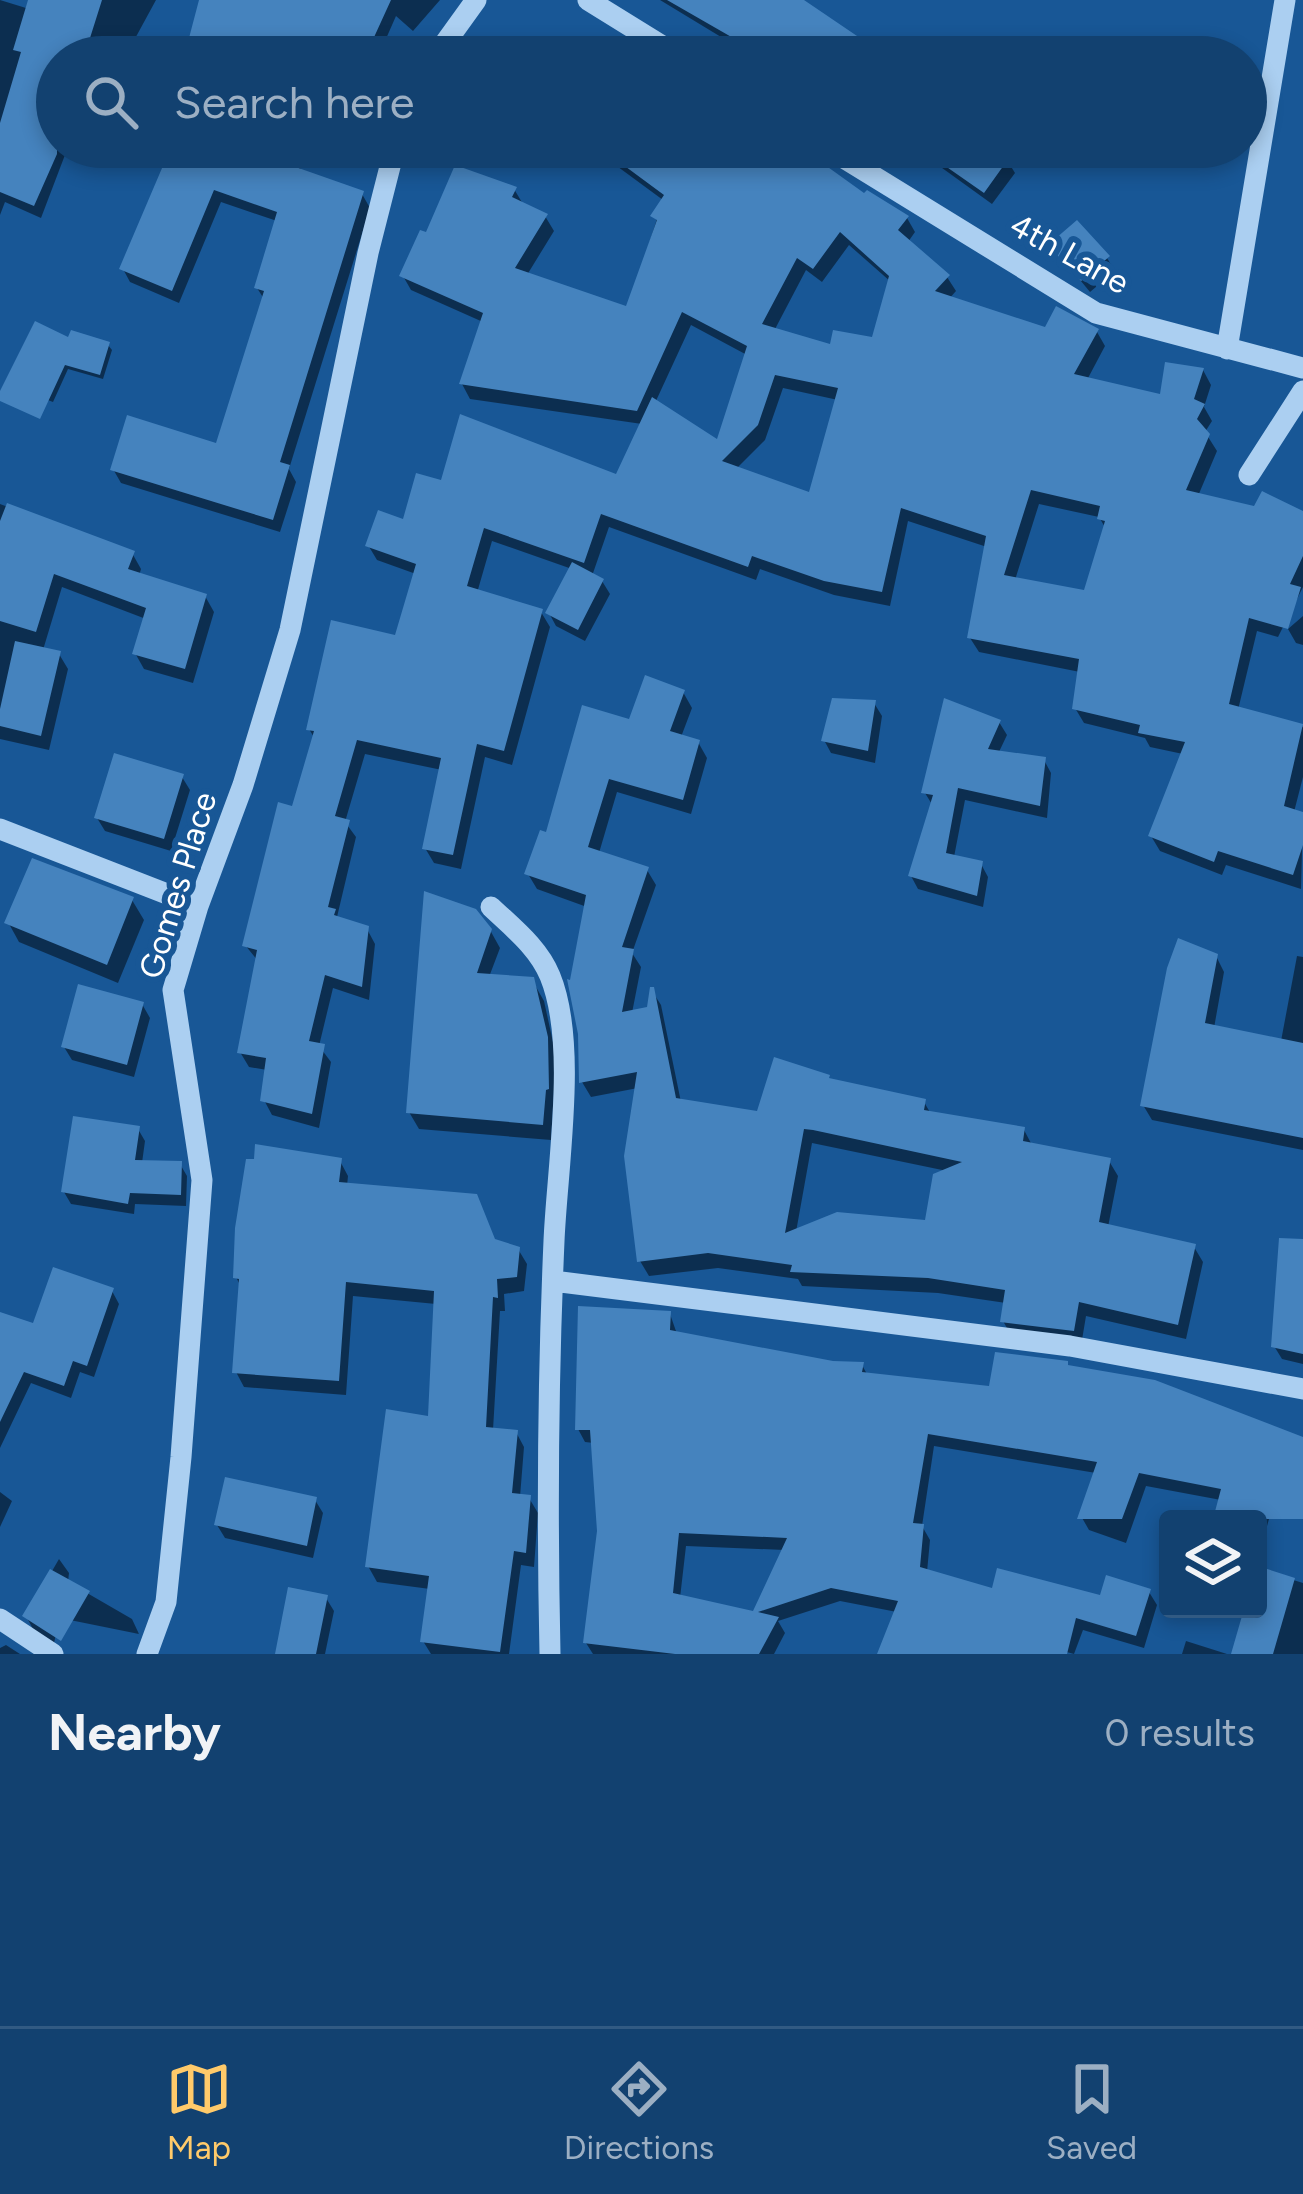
<!DOCTYPE html>
<html lang="en">
<head>
<meta charset="utf-8">
<style>
	:root { --surface:#124170; --page:#1f4c78; --text:#f1f3f6; --muted:#9cafc3; --line:#315a83; --accent:#ffca6a }
	body { margin:0; font-family:Figtree,sans-serif; background:var(--page); color:var(--text) }
	.controls { position:absolute; right:36px; bottom:36px; display:grid; overflow:hidden; border-radius:12px; box-shadow:0 6px 18px #0003 }
	.controls button { width:108px; height:108px; display:grid; place-items:center; padding:0; border:0; border-bottom:3px solid var(--line); background:var(--surface); color:var(--text); font:60px sans-serif }
	.list { margin:0; padding:0; list-style:none }
	h2 { display:flex; justify-content:space-between; align-items:center; height:156px; margin:0; padding:0 48px; font-size:51px }
	h2 small { font-size:39px; font-weight:400; color:var(--muted) }
	.icon { flex:none; width:66px; height:66px; fill:none; stroke:currentColor; stroke-width:2; stroke-linecap:round; stroke-linejoin:round }
	.map { position:relative; flex:none; width:1303px; height:1654px; overflow:hidden }
	.search { position:absolute; background:var(--surface); box-shadow:0 6px 18px #0003; left:36px; right:36px; top:36px; height:132px; display:flex; align-items:center; gap:30px; box-sizing:border-box; padding:0 42px; border-radius:66px; color:var(--muted); font-size:45px }
	.sheet { height:372px; background:var(--surface) }
	nav { display:flex; justify-content:space-around; align-items:center; box-sizing:border-box; height:168px; border-top:3px solid var(--line); background:var(--surface); font-size:33px; color:var(--muted) }
	nav a { display:grid; justify-items:center; gap:6px }
	nav .on { color:var(--accent) }
	.map>svg:first-child { display:block }
	.shadow { fill:#0007; fill-rule:evenodd }
	.building { fill:#4583be; fill-rule:evenodd }
	.lines { fill:none; stroke-linecap:round; stroke-linejoin:round }
	.minor { stroke:#abcff1; stroke-width:21 }
	.labels { text-anchor:middle; stroke-width:12; stroke-linejoin:round; paint-order:stroke }
	.street-label { font-size:33px; fill:#fff; stroke:#185796 }
</style>
</head>
<body>
<div class="map">
<svg width="1303" height="1654" viewBox="0 0 1303 1654">
	<rect width="100%" height="100%" fill="#185796"/>
	<path class="shadow" d="M 0,0 L 26,8 L 29,0 L 156,0 L 125,57 L 57,57 L 57,147 L 68,147 L 41,218 L 5,202 L 0,215 Z
		M 202,0 L 440,0 L 413,31 L 396,16 L 378,57 L 187,57 Z
		M 660,0 L 799,0 L 877,57 L 754,57 Z
		M 556,38 L 588,57 L 545,57 Z
		M 155,147 L 309,147 L 299,172 L 362,194 L 370,208 L 289,469 L 296,482 L 280,532 L 121,483 L 113,469 L 218,446 L 264,299 L 257,288 L 277,221 L 221,202 L 179,303 L 130,282 L 123,269 L 168,161 L 162,159 Z
		M 557,147 L 579,147 L 573,157 Z
		M 591,147 L 813,147 L 819,158 L 817,163 L 865,198 L 907,218 L 915,232 L 908,242 L 947,277 L 956,291 L 949,299 L 1047,330 L 1097,332 L 1105,346 L 1087,380 L 1162,398 L 1203,370 L 1211,385 L 1204,407 L 1212,421 L 1205,432 L 1217,451 L 1198,496 L 1256,510 L 1303,514 L 1303,587 L 1278,637 L 1257,631 L 1238,710 L 1303,727 L 1303,777 L 1294,812 L 1303,815 L 1301,889 L 1226,865 L 1222,875 L 1160,851 L 1151,836 L 1183,754 L 1150,747 L 1145,738 L 1084,723 L 1075,708 L 1080,672 L 979,652 L 970,638 L 987,547 L 908,521 L 890,606 L 834,595 L 760,569 L 756,580 L 609,527 L 592,576 L 602,581 L 610,594 L 585,641 L 556,626 L 549,613 L 572,569 L 492,541 L 477,593 L 541,612 L 550,627 L 512,765 L 485,757 L 461,869 L 434,863 L 425,848 L 442,770 L 365,754 L 345,822 L 356,837 L 337,917 L 367,929 L 375,944 L 369,1000 L 333,988 L 319,1046 L 331,1062 L 319,1128 L 272,1115 L 264,1100 L 267,1070 L 249,1067 L 240,1052 L 258,961 L 245,945 L 294,809 L 315,739 L 309,729 L 397,638 L 416,574 L 377,560 L 368,545 L 405,523 L 443,484 L 617,478 L 642,424 L 470,399 L 462,384 L 483,322 L 411,290 L 403,276 L 427,236 L 514,189 L 523,204 L 545,216 L 554,231 L 527,275 L 628,310 L 663,200 ZM 849,245 L 891,282 L 874,341 L 832,347 L 774,331 L 806,270 L 822,282 ZM 691,325 L 747,355 L 719,443 L 655,403 ZM 783,388 L 838,400 L 811,496 L 736,469 L 765,440 ZM 1039,504 L 1099,517 L 1106,529 L 1086,593 L 1015,580 Z
		M 913,147 L 988,147 L 1007,160 L 1015,173 L 992,204 Z
		M 1052,246 L 1107,258 L 1115,271 L 1090,292 Z
		M 70,341 L 108,345 L 112,350 L 103,379 L 68,369 L 53,402 L 11,386 Z
		M 0,504 L 132,553 L 141,569 L 139,576 L 205,596 L 214,612 L 193,683 L 144,669 L 135,653 L 146,619 L 62,587 L 43,650 L 59,654 L 68,669 L 49,750 L 0,739 Z
		M 1303,616 L 1303,645 L 1296,643 L 1288,629 Z
		M 683,692 L 692,708 L 681,737 L 698,742 L 707,758 L 691,814 L 617,792 L 599,853 L 647,870 L 656,885 L 632,953 L 641,967 L 632,1013 L 650,1009 L 652,991 L 661,1005 L 681,1102 L 760,1114 L 831,1082 L 924,1102 L 931,1114 L 1024,1130 L 1032,1145 L 1109,1161 L 1118,1176 L 1108,1227 L 1194,1247 L 1203,1262 L 1186,1339 L 1086,1316 L 1081,1346 L 1012,1337 L 1003,1321 L 1006,1303 L 938,1293 L 802,1286 L 798,1279 L 718,1268 L 649,1276 L 640,1261 L 638,1088 L 591,1097 L 582,1082 L 587,907 L 537,889 L 528,874 L 548,836 L 631,723 ZM 812,1143 L 947,1171 L 928,1223 L 796,1232 Z
		M 874,703 L 882,716 L 875,763 L 831,753 L 824,740 Z
		M 999,722 L 1007,735 L 998,754 L 1044,760 L 1051,773 L 1047,818 L 965,800 L 954,857 L 981,864 L 988,877 L 983,907 L 918,889 L 911,876 L 933,806 L 925,793 Z
		M 182,777 L 190,790 L 171,851 L 105,831 L 97,818 Z
		M 132,900 L 144,920 L 118,983 L 19,942 L 8,922 Z
		M 490,930 L 500,948 L 489,977 L 532,980 L 544,1001 L 556,1056 L 551,1140 L 419,1129 L 409,1112 Z
		M 1216,956 L 1224,972 L 1214,1028 L 1281,1041 L 1297,956 L 1303,957 L 1303,1150 L 1152,1120 L 1143,1105 Z
		M 142,1004 L 150,1018 L 134,1077 L 72,1060 L 64,1047 Z
		M 138,1129 L 145,1141 L 142,1163 L 180,1164 L 187,1176 L 186,1206 L 135,1204 L 134,1214 L 71,1204 L 64,1192 Z
		M 340,1161 L 348,1176 L 347,1186 L 518,1249 L 527,1264 L 524,1291 L 504,1294 L 505,1311 L 500,1311 L 493,1430 L 516,1432 L 524,1447 L 520,1497 L 529,1498 L 538,1513 L 534,1567 L 521,1565 L 509,1654 L 431,1654 L 423,1641 L 430,1589 L 377,1582 L 368,1566 L 431,1420 L 436,1304 L 353,1296 L 346,1395 L 244,1387 L 236,1372 L 242,1289 L 236,1277 Z
		M 1303,1242 L 1303,1364 L 1282,1359 L 1274,1346 Z
		M 112,1291 L 119,1304 L 94,1377 L 80,1372 L 71,1398 L 31,1383 L 0,1448 L 0,1315 L 35,1327 Z
		M 670,1314 L 677,1334 L 833,1364 L 862,1365 L 868,1376 L 991,1389 L 1069,1368 L 1303,1444 L 1303,1519 L 1271,1512 L 1258,1558 L 1258,1519 L 1216,1519 L 1221,1500 L 1146,1486 L 1126,1543 L 1089,1530 L 1081,1516 L 1096,1473 L 934,1446 L 922,1526 L 930,1540 L 927,1572 L 994,1592 L 1102,1598 L 1149,1592 L 1157,1605 L 1144,1648 L 1083,1630 L 1074,1654 L 988,1631 L 979,1654 L 881,1654 L 897,1612 L 840,1601 L 778,1621 L 785,1633 L 774,1654 L 593,1654 L 586,1643 L 600,1531 L 594,1443 L 585,1442 L 578,1429 ZM 686,1546 L 784,1550 L 754,1615 L 680,1598 Z
		M 0,1492 L 12,1501 L 0,1527 Z
		M 315,1500 L 323,1513 L 313,1558 L 225,1538 L 217,1525 Z
		M 59,1559 L 69,1573 L 68,1582 L 132,1619 L 139,1634 L 60,1618 L 54,1643 L 33,1629 L 26,1616 Z
		M 1258,1569 L 1303,1583 L 1303,1654 L 1234,1654 L 1247,1609 L 1258,1609 Z
		M 326,1598 L 334,1611 L 325,1654 L 280,1654 Z
		M 1186,1641 L 1227,1654 L 1182,1654 Z
		M 6,1645 L 20,1654 L 0,1654 L 0,1648 Z"/>
	<path class="building" d="M 28,0 L 102,0 L 84,57 L 57,57 L 57,154 L 34,206 L 0,192 L 0,123 L 21,52 L 13,50 Z
		M 199,0 L 391,0 L 365,57 L 184,57 Z
		M 667,0 L 804,0 L 888,57 L 790,57 L 779,49 L 773,57 L 766,57 Z
		M 171,147 L 297,147 L 290,165 L 364,191 L 280,462 L 290,465 L 273,520 L 110,470 L 127,415 L 216,443 L 264,291 L 254,288 L 277,212 L 214,190 L 172,291 L 119,269 Z
		M 599,147 L 800,147 L 864,193 L 867,190 L 909,216 L 898,230 L 950,275 L 935,291 L 1045,327 L 1056,306 L 1099,329 L 1074,374 L 1160,394 L 1165,362 L 1204,368 L 1194,399 L 1205,404 L 1197,419 L 1210,434 L 1186,490 L 1254,506 L 1262,491 L 1303,511 L 1303,556 L 1290,584 L 1301,587 L 1288,629 L 1249,618 L 1229,704 L 1303,724 L 1284,806 L 1303,812 L 1303,845 L 1293,875 L 1218,851 L 1214,862 L 1148,836 L 1185,742 L 1138,733 L 1140,725 L 1072,709 L 1079,659 L 967,638 L 986,536 L 901,508 L 882,592 L 824,581 L 752,556 L 748,567 L 601,514 L 584,563 L 484,528 L 467,586 L 543,609 L 504,751 L 477,744 L 453,855 L 422,849 L 441,758 L 357,740 L 335,816 L 350,820 L 328,907 L 336,909 L 334,915 L 369,926 L 362,987 L 325,975 L 309,1041 L 325,1044 L 312,1114 L 260,1101 L 266,1058 L 237,1053 L 257,950 L 242,946 L 278,802 L 292,806 L 314,731 L 306,730 L 331,620 L 395,635 L 416,564 L 365,546 L 378,510 L 403,519 L 416,473 L 441,480 L 460,414 L 616,474 L 652,397 L 717,439 L 747,346 L 682,312 L 637,411 L 459,384 L 483,313 L 399,276 L 420,230 L 426,232 L 455,165 L 517,187 L 512,197 L 548,214 L 515,268 L 626,306 L 657,220 L 650,216 L 664,195 ZM 840,232 L 889,276 L 872,337 L 833,330 L 830,344 L 762,324 L 797,258 L 813,269 ZM 775,375 L 838,388 L 809,492 L 722,461 L 758,425 ZM 1031,490 L 1100,506 L 1097,519 L 1105,521 L 1084,590 L 1004,575 Z
		M 918,147 L 994,147 L 1009,158 L 984,193 Z
		M 1077,220 L 1110,256 L 1081,281 L 1048,245 Z
		M 35,321 L 68,337 L 71,330 L 110,342 L 100,375 L 65,365 L 40,419 L 0,401 L 0,391 Z
		M 7,503 L 135,551 L 128,569 L 207,594 L 185,669 L 132,654 L 146,608 L 54,574 L 36,632 L 0,621 L 0,521 Z
		M 572,562 L 604,579 L 578,630 L 545,613 Z
		M 15,641 L 61,651 L 41,736 L 0,726 L 0,709 Z
		M 645,675 L 685,690 L 670,731 L 700,740 L 683,800 L 609,779 L 588,847 L 649,867 L 622,947 L 634,949 L 622,1012 L 647,1007 L 650,987 L 654,987 L 676,1098 L 757,1111 L 774,1057 L 830,1075 L 829,1078 L 926,1099 L 924,1110 L 1025,1127 L 1023,1141 L 1111,1158 L 1099,1222 L 1196,1244 L 1178,1325 L 1079,1302 L 1074,1331 L 1000,1322 L 1005,1290 L 928,1278 L 790,1272 L 792,1265 L 708,1253 L 637,1262 L 624,1156 L 637,1072 L 579,1083 L 578,1034 L 567,979 L 570,980 L 586,895 L 524,874 L 540,830 L 546,832 L 582,705 L 629,719 ZM 804,1129 L 813,1130 L 962,1162 L 933,1174 L 925,1220 L 837,1212 L 785,1233 Z
		M 832,698 L 876,700 L 868,751 L 821,741 Z
		M 944,698 L 1001,720 L 988,749 L 1046,757 L 1040,806 L 958,788 L 946,853 L 983,861 L 977,896 L 908,876 L 933,795 L 921,793 Z
		M 114,753 L 184,774 L 164,839 L 94,818 Z
		M 32,858 L 134,897 L 107,965 L 4,923 Z
		M 424,891 L 476,909 L 492,929 L 477,973 L 534,977 L 548,1037 L 549,1089 L 546,1090 L 543,1125 L 406,1113 Z
		M 1178,938 L 1218,954 L 1205,1023 L 1303,1043 L 1303,1138 L 1140,1106 L 1167,968 Z
		M 78,984 L 144,1002 L 127,1065 L 61,1047 Z
		M 73,1116 L 140,1126 L 135,1160 L 182,1161 L 181,1195 L 130,1193 L 128,1204 L 61,1192 Z
		M 255,1144 L 342,1158 L 339,1182 L 477,1194 L 495,1239 L 520,1247 L 517,1277 L 497,1279 L 498,1298 L 493,1297 L 486,1427 L 518,1430 L 512,1493 L 531,1495 L 526,1553 L 514,1551 L 500,1652 L 420,1642 L 429,1576 L 365,1567 L 386,1409 L 428,1416 L 434,1291 L 346,1282 L 339,1381 L 232,1373 L 239,1279 L 233,1278 L 235,1228 L 246,1159 L 254,1159 Z
		M 1279,1238 L 1303,1239 L 1303,1354 L 1271,1347 Z
		M 53,1267 L 114,1288 L 87,1366 L 73,1361 L 64,1386 L 24,1372 L 0,1422 L 0,1312 L 33,1323 Z
		M 578,1306 L 671,1311 L 670,1330 L 833,1361 L 864,1362 L 862,1372 L 989,1386 L 995,1352 L 1068,1361 L 1068,1365 L 1155,1380 L 1303,1437 L 1303,1519 L 1213,1519 L 1221,1489 L 1139,1473 L 1122,1519 L 1077,1519 L 1097,1462 L 928,1434 L 913,1523 L 924,1524 L 920,1567 L 992,1588 L 997,1568 L 1100,1595 L 1106,1575 L 1151,1589 L 1136,1636 L 1076,1618 L 1067,1654 L 877,1654 L 898,1601 L 831,1588 L 758,1612 L 779,1617 L 759,1654 L 675,1654 L 583,1643 L 597,1531 L 590,1430 L 575,1430 ZM 679,1533 L 787,1538 L 753,1611 L 673,1593 Z
		M 225,1477 L 317,1497 L 307,1546 L 214,1525 Z
		M 1258,1566 L 1295,1578 L 1273,1654 L 1231,1654 L 1244,1609 L 1258,1609 Z
		M 50,1569 L 90,1591 L 61,1641 L 22,1616 Z
		M 288,1587 L 328,1595 L 316,1654 L 275,1654 Z"/>
	<g class="lines">
		<path class="minor" d="M 588,0 L 680,57
			M 435,57 L 476,0
			M 826,147 L 1096,313 L 1303,368
			M 1227,349 L 1285,0
			M 1249,475 L 1303,391
			M 0,829 L 198,906
			M 491,907 C 513,928 538,947 550,976 C 578,1044 557,1167 554,1241 C 548,1378 547,1517 550,1654
			M 553,1281 L 1070,1346 L 1303,1389
			M 0,1619 L 53,1654
			M 147,1654 L 166,1602 L 181,1457 L 202,1180 L 173,990 L 198,906 L 243,785 L 290,630 L 368,253 L 395,147"/>
	</g>
	<g class="labels">
		<g class="street-label">
			<text transform="translate(1070 253) rotate(29)" y="12">4th Lane</text>
			<text transform="translate(177 885) rotate(-73)" y="12">Gomes Place</text>
		</g>
	</g>
</svg>
<div class="controls">
<button><svg class="icon" aria-label="layers" viewBox="0 0 24 24"><path d="M12 4l9 5-9 5-9-5zM3 14l9 5 9-5"/></svg></button>
</div>
<div class="search"><svg class="icon" aria-label="search" viewBox="0 0 24 24"><circle cx="10" cy="10" r="6"/><path d="M15 15l6 6"/></svg>Search here</div>
</div>
<section class="sheet">
<h2>Nearby<small>0 results</small></h2>
<ul class="list">
</ul>
</section>
<nav>
<a class="on"><svg class="icon" aria-label="map" viewBox="0 0 24 24"><path d="M3 6l6-2 6 2 6-2v14l-6 2-6-2-6 2zM9 4v14M15 6v14"/></svg>Map</a>
<a><svg class="icon" aria-label="directions" viewBox="0 0 24 24"><path d="M12 3l9 9-9 9-9-9zM9 14v-3h6M13 9l2 2-2 2"/></svg>Directions</a>
<a><svg class="icon" aria-label="saved" viewBox="0 0 24 24"><path d="M7 4h10v16l-5-4-5 4z"/></svg>Saved</a>
</nav>
</body>
</html>
